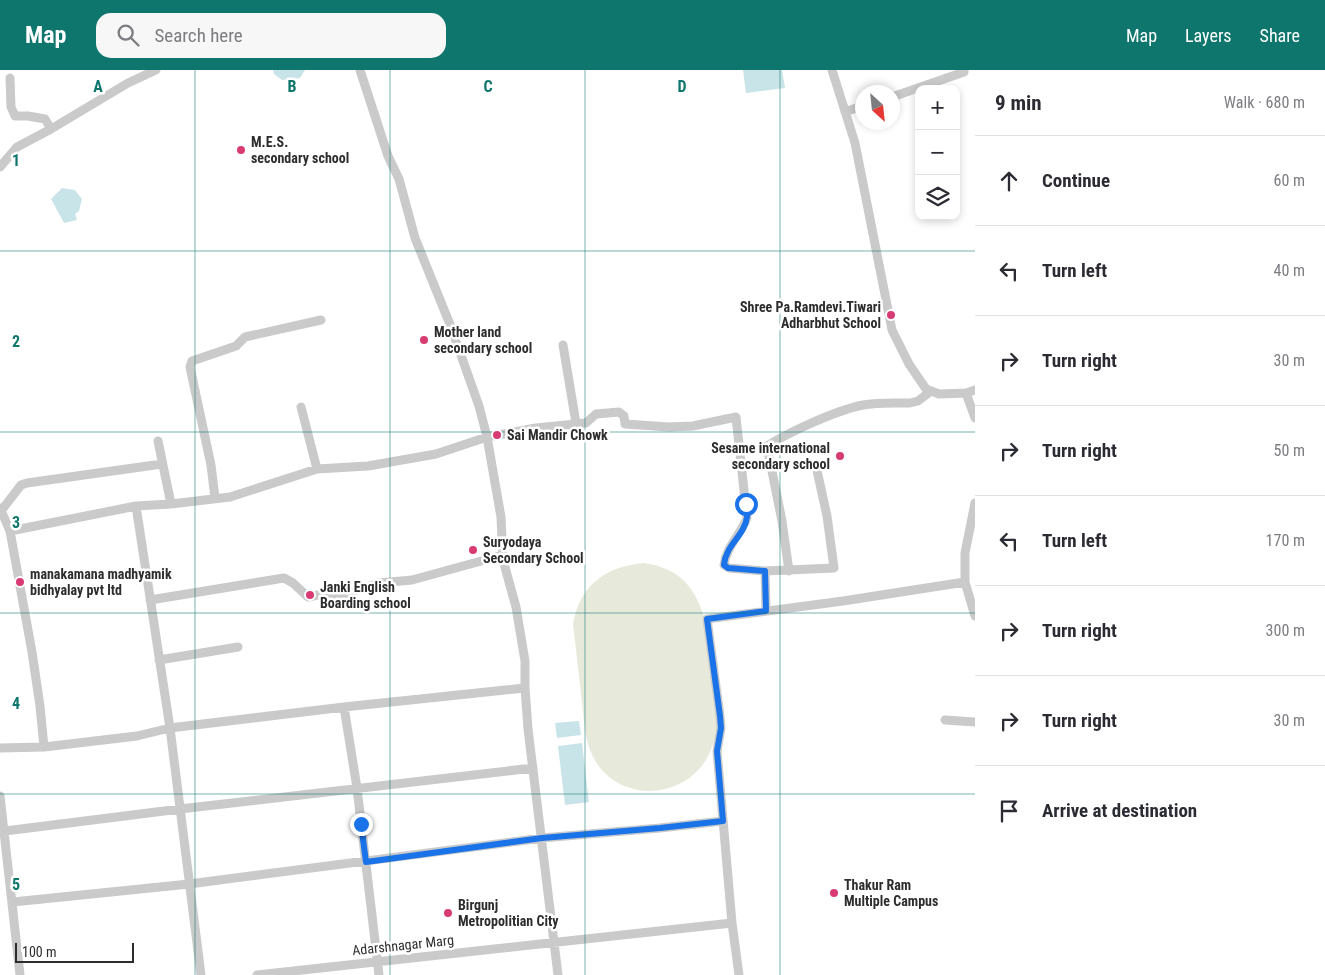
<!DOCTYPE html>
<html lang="en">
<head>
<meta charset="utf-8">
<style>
	:root { --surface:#fff; --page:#f7f7f7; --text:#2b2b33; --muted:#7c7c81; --line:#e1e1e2; --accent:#0f766e }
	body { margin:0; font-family:"Roboto Condensed",sans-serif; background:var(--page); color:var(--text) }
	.controls { position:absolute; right:15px; top:15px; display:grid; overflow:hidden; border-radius:10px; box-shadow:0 2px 8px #0003 }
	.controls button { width:45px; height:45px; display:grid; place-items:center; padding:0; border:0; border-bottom:1px solid var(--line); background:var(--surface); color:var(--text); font:25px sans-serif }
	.compass { position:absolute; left:855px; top:15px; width:45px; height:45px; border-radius:50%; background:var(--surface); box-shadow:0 2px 8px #0003; rotate:153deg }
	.scale { position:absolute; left:15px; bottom:12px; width:119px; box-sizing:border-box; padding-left:5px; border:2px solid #2d2d2d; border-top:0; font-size:14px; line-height:18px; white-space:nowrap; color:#2d2d2d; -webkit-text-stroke:4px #fff; paint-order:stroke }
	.stop { position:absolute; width:15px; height:15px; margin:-11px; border:4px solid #1a73e8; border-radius:50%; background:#fff }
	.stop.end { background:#1a73e8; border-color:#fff; box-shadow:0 1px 5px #0008 }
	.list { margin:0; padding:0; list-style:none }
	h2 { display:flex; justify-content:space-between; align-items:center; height:65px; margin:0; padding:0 20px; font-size:21px }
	h2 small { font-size:16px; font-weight:400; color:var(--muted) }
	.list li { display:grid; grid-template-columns:32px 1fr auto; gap:15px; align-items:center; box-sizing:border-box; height:90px; padding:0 20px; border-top:1px solid var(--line) }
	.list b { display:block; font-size:19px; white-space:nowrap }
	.list em { font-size:16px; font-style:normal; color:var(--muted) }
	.icon { flex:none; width:28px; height:28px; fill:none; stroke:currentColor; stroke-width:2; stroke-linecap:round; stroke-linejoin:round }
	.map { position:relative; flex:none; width:975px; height:905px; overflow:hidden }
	header { display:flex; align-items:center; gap:30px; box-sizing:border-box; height:70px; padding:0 25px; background:var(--accent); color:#fff }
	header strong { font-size:24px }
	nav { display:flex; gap:28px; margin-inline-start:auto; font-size:18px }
	.search { width:350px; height:45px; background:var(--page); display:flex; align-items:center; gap:12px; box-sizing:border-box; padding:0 18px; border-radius:15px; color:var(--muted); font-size:19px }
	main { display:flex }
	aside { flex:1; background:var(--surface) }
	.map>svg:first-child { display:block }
	.green { fill:#e7eadb }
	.water { fill:#c9e4e8 }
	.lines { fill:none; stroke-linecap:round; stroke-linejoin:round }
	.minor { stroke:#cacaca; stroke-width:9 }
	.route { stroke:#1a73e8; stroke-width:6 }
	.grid { fill:none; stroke:#0f766e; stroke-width:1; stroke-opacity:0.55 }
	.poi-dot { fill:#d83b71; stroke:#fff; stroke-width:2 }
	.labels { text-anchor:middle; stroke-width:5; stroke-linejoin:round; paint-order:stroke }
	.poi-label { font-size:14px; font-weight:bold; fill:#2d2d2d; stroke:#fff; text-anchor:start }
	.street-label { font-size:14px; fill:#2d2d2d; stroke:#fff }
	.grid-label { font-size:16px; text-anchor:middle; font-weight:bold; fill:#0f766e; stroke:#fff; stroke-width:5; stroke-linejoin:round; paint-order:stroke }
</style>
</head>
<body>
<header>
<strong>Map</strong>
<div class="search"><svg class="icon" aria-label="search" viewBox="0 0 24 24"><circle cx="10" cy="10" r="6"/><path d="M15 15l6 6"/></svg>Search here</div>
<nav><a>Map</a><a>Layers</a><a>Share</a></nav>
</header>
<main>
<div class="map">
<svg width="975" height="905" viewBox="0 0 975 905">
	<rect width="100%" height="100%" fill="#fff"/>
	<path class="green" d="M 643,493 C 681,498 696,518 706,553 C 708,578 711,603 714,628 C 715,639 718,652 717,662 C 717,667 714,672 712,677 C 692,734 609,737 589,677 C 584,663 584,647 582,633 C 579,606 576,580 573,554 C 580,515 605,497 643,493 Z"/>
	<path class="water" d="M 273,0 L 305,0 L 300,8 L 282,10 L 274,4 Z
		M 743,0 L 782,0 L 785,18 L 746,23 Z
		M 62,118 L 75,120 L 82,129 L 79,141 L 75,144 L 77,150 L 64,153 L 51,129 Z
		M 579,651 L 581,665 L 557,668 L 555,653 Z
		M 582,673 L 589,732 L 565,735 L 558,676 Z"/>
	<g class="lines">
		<path class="minor" d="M 360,0 L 388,86 L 399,109 L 415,168 L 451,257 L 479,336 L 487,367 L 501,447 L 503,490 L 516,537 L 525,591 L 525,618 L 528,659 L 558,905
			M 832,0 L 855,73 L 892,260 L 909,294 L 926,319 L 939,324 L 966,323 L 975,320
			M 10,8 L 11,37 L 15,46 L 28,46 L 45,49 L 51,59
			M 892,27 L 964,2 L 964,0
			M 845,42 L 862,36
			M 0,97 L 17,77 L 51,59 L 128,13 L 156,0
			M 563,275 L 576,353
			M 966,323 L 975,348
			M 301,337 L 317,399
			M 158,371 L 171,434
			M 215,428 L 211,395 L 190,297 L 192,291 L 236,276 L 245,267 L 321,250
			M 975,433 L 965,483 L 965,512 L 975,546
			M 136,436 L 170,658 L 201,905
			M 0,438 L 10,461 L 32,582 L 40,636 L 44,677
			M 1,441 L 21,415 L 27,413 L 162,394
			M 10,461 L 136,436 L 171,434 L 230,427 L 317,399 L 368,396 L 436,384 L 487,367 L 536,358 L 586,353 L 596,344 L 619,342 L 624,346 L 625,354 L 669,357 L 693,356 L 736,347 L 747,448 C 741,464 726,477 724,495 L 729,498 L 765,501
			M 789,501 L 782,451 L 767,376 C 789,362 837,340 863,335 C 878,332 894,333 910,333 L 918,331 L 931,321
			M 150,530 L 284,508 L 293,513 L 308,527 L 328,523 L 339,526 L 379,513 L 412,510 L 503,485
			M 766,541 L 765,501 L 834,498 L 827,446 L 816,396
			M 159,590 L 238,577
			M 344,637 L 357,718 L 379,905
			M 945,650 L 975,652
			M 0,678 L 44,677 L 137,666 L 170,658 L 344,637 L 525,618
			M 0,726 L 20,905
			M 5,761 L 180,739 L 533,698
			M 13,832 L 189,814 L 542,768 L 660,758 L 723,751
			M 257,905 L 732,853
			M 739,905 L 732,853 L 717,681 L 721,658 L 720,646 L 707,549 L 843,531 L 965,512"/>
	</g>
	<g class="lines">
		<path class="route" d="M 361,754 L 366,792 L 542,768 L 660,758 L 723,751 L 717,681 L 721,658 L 720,646 L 707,549 L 766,541 L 765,501 L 728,498 L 724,495 C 725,476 745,465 747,447 C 748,443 747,438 746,434"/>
	</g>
	<path class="grid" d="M 195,0 L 195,905M 390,0 L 390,905M 585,0 L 585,905M 780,0 L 780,905M 0,181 L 975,181M 0,362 L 975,362M 0,543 L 975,543M 0,724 L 975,724"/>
	<g class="poi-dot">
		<circle cx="241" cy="80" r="5"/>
		<circle cx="891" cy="245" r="5"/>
		<circle cx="424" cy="270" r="5"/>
		<circle cx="497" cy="365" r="5"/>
		<circle cx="840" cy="386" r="5"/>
		<circle cx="473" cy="480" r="5"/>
		<circle cx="20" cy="512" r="5"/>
		<circle cx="310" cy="525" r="5"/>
		<circle cx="834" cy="823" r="5"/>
		<circle cx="448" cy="843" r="5"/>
	</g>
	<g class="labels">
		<g class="poi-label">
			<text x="251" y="77">M.E.S.<tspan x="251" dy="16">secondary school</tspan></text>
			<text x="881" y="242" text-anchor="end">Shree Pa.Ramdevi.Tiwari<tspan x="881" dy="16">Adharbhut School</tspan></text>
			<text x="434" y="267">Mother land<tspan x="434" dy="16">secondary school</tspan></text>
			<text x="507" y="370">Sai Mandir Chowk</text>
			<text x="830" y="383" text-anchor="end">Sesame international<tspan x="830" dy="16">secondary school</tspan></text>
			<text x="483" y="477">Suryodaya<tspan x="483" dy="16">Secondary School</tspan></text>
			<text x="30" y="509">manakamana madhyamik<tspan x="30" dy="16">bidhyalay pvt ltd</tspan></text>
			<text x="320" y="522">Janki English<tspan x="320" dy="16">Boarding school</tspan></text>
			<text x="844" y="820">Thakur Ram<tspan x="844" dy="16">Multiple Campus</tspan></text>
			<text x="458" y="840">Birgunj<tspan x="458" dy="16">Metropolitian City</tspan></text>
		</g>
		<g class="street-label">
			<text transform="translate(403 875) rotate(-6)" y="5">Adarshnagar Marg</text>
		</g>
	</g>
	<g class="grid-label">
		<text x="98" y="22">A</text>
		<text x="292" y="22">B</text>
		<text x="488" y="22">C</text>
		<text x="682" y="22">D</text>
		<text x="16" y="96">1</text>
		<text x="16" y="277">2</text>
		<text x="16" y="458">3</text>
		<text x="16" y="639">4</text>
		<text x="16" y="820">5</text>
	</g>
</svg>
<div class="controls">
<button>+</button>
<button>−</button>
<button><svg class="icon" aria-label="layers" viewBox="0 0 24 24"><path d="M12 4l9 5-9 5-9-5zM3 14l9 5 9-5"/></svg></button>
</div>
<svg class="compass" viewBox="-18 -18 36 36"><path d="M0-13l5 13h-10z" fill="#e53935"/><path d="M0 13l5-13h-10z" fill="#7c7c81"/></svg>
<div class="scale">100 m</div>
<div class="stop" style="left:746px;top:434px"></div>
<div class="stop end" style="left:361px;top:754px"></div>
</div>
<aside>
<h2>9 min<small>Walk · 680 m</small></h2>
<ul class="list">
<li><svg class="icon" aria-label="ahead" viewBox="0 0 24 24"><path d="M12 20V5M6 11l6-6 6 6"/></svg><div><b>Continue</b></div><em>60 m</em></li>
<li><svg class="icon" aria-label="left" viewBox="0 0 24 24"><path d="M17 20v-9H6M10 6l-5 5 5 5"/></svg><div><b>Turn left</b></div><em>40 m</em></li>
<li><svg class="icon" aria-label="right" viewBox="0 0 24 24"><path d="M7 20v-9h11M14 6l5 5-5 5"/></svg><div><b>Turn right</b></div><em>30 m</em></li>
<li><svg class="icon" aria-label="right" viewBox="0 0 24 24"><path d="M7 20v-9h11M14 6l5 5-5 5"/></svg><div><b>Turn right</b></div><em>50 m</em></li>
<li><svg class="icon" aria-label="left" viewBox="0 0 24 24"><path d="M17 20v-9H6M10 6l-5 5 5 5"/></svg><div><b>Turn left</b></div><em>170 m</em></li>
<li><svg class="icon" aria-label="right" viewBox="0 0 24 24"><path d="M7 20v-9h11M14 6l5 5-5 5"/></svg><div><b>Turn right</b></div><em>300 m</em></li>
<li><svg class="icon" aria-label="right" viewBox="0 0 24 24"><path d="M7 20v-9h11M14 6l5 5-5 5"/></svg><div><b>Turn right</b></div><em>30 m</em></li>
<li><svg class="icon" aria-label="arrive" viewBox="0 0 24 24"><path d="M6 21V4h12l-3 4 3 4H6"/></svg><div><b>Arrive at destination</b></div></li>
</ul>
</aside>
</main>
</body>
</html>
